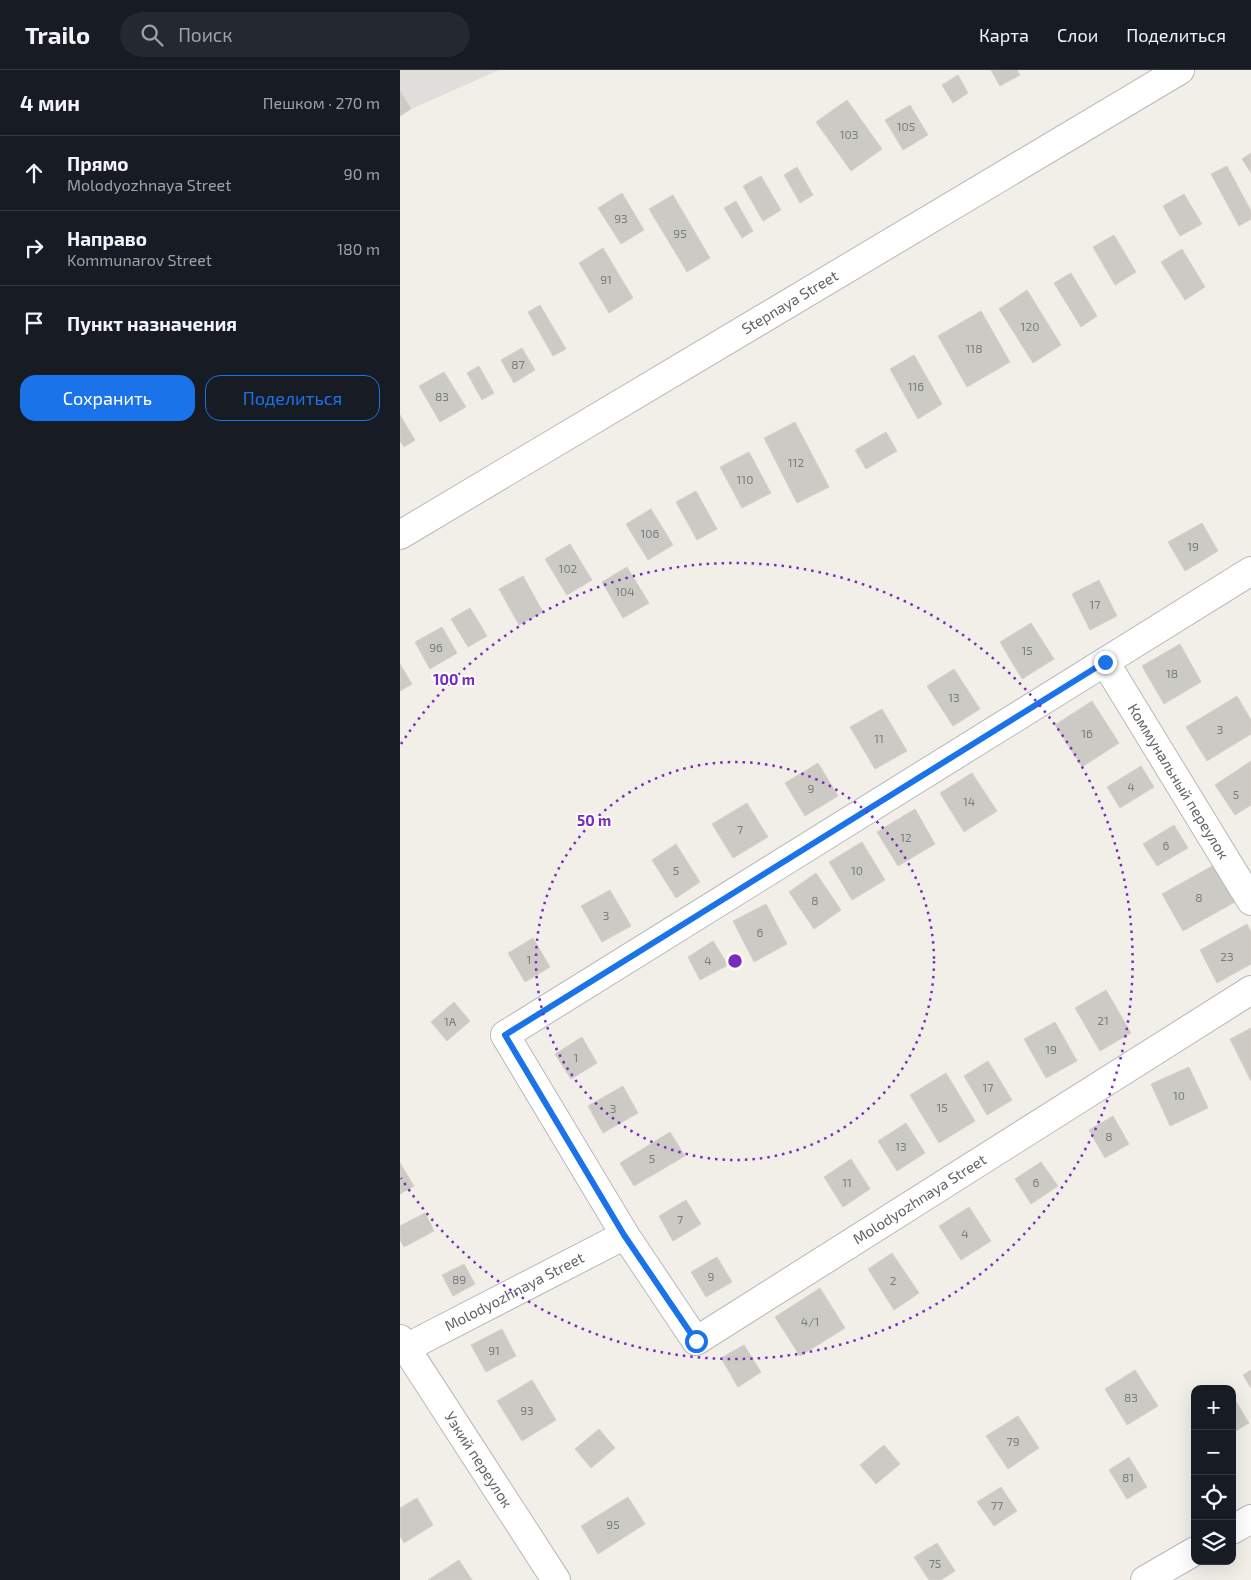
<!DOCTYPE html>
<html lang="ru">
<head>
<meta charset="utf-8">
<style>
	:root { --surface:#171b24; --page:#242831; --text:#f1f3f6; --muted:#9ea1a6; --line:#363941; --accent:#1a73e8 }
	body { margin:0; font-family:"Exo 2",sans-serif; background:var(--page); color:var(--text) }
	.controls { position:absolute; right:15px; bottom:15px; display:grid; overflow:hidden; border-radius:10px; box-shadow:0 5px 20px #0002 }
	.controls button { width:45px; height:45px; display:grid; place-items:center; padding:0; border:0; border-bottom:1px solid var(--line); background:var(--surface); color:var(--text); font:25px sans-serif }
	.stop { position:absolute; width:15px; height:15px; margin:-11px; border:4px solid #1a73e8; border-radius:50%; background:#fff }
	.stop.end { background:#1a73e8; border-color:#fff; box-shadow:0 1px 5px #0008 }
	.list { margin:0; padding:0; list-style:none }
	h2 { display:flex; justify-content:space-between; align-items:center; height:65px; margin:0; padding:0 20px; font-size:21px }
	h2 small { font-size:16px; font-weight:400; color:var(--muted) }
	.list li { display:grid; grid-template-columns:32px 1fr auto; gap:15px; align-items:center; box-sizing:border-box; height:75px; padding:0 20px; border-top:1px solid var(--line) }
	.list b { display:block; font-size:19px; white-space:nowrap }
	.list p { margin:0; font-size:16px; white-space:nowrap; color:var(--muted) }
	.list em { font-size:16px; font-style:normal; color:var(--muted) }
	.actions { display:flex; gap:10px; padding:15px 20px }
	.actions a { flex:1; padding:11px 0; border:1px solid var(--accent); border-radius:15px; text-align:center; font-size:18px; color:var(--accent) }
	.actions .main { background:var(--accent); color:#fff }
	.icon { flex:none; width:28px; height:28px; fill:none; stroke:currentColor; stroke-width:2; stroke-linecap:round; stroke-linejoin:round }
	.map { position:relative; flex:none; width:851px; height:1510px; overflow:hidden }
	header { display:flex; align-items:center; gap:30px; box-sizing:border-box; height:70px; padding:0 25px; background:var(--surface); border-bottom:1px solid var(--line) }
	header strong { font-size:24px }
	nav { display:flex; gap:28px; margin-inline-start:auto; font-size:18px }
	.search { width:350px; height:45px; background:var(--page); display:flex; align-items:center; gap:12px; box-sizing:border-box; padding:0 18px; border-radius:28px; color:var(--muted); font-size:19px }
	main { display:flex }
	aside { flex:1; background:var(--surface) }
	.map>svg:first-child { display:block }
	.industrial { fill:#e0deda }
	.building { fill:#cccac5; stroke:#d6d1c6 }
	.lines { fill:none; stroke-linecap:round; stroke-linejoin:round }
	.minor-casing { stroke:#b5b8bc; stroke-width:30 }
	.minor { stroke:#fff; stroke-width:28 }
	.route { stroke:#1a73e8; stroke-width:6 }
	.ring { fill:none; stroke:#7b2cbf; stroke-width:2.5; stroke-dasharray:2.5 5 }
	.labels { text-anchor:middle; stroke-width:4; stroke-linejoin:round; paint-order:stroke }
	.number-label { font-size:12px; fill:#7a7d7f }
	.street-label { font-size:15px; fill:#5f6368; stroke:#fff }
	.centre { fill:#7b2cbf; stroke:#fff; stroke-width:2.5 }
	.ring-label { font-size:15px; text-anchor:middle; font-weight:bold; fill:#7b2cbf; stroke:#fff; stroke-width:4; stroke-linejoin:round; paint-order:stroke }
</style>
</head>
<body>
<header>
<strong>Trailo</strong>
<div class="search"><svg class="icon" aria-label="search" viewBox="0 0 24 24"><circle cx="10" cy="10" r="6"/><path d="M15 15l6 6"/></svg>Поиск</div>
<nav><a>Карта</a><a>Слои</a><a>Поделиться</a></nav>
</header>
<main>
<aside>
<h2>4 мин<small>Пешком · 270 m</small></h2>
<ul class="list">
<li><svg class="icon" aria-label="ahead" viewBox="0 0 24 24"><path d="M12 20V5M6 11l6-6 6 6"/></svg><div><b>Прямо</b><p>Molodyozhnaya Street</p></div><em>90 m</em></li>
<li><svg class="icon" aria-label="right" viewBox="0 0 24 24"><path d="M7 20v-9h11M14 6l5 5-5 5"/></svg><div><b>Направо</b><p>Kommunarov Street</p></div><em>180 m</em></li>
<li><svg class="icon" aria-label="arrive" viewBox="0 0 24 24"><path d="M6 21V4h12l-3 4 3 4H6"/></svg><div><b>Пункт назначения</b></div></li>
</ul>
<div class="actions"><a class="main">Сохранить</a><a>Поделиться</a></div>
</aside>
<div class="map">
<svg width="851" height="1510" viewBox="0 0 851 1510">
	<rect width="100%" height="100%" fill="#f1efe8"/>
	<path class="industrial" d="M 0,0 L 99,0 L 11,39 L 0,46 Z"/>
	<path class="building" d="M 591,0 L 617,0 L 620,5 L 600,16 Z
		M 558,5 L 568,23 L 553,33 L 542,15 Z
		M 0,21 L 11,39 L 0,46 Z
		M 447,30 L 482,79 L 451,101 L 416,52 Z
		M 510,35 L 528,65 L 503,80 L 485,50 Z
		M 851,83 L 851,103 L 842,89 Z
		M 827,96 L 851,141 L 851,149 L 839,156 L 811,104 Z
		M 397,97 L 413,125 L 400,133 L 384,105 Z
		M 361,106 L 381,140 L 363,151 L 343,116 Z
		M 222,123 L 244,160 L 221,174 L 198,138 Z
		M 784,124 L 802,154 L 780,166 L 763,136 Z
		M 273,125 L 310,188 L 287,202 L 249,139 Z
		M 336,131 L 353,161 L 342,168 L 324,138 Z
		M 714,165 L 736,202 L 715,215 L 693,177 Z
		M 203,178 L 233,228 L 209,243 L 179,193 Z
		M 782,179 L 805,217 L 785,230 L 761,192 Z
		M 671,203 L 697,246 L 681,257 L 654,213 Z
		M 627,220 L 661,275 L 633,293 L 599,239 Z
		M 140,235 L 166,279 L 153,286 L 128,242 Z
		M 581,241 L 610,292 L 567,317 L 538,266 Z
		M 122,278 L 135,300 L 114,313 L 101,290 Z
		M 514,285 L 542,334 L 518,349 L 490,299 Z
		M 79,296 L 94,323 L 82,330 L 67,303 Z
		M 44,302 L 66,337 L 40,352 L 19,316 Z
		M 0,345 L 15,370 L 4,377 L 0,371 Z
		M 395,352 L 429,417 L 397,433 L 364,368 Z
		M 486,362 L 497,381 L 466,399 L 455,380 Z
		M 349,382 L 371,423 L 342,438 L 320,397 Z
		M 296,421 L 317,459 L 297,470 L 276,432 Z
		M 251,439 L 273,475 L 248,490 L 226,454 Z
		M 802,453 L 818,481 L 785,501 L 768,472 Z
		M 170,474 L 192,510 L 167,525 L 145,489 Z
		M 227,497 L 249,533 L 223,548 L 202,512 Z
		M 123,506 L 143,542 L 119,555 L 99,519 Z
		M 699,510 L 717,546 L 690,560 L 672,524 Z
		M 70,538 L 87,566 L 68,577 L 51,549 Z
		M 631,553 L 654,589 L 622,609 L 600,572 Z
		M 42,557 L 57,583 L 30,599 L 15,572 Z
		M 780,574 L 801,612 L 764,634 L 742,596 Z
		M 0,594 L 12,614 L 0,621 Z
		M 554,599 L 580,639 L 553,656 L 527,616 Z
		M 837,626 L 851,650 L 851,664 L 807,691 L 786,657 Z
		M 692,631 L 719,673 L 682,697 L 655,655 Z
		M 482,639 L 507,681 L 475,699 L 450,657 Z
		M 851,691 L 851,735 L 835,745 L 815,715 Z
		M 418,693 L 438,726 L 405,746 L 385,713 Z
		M 741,696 L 754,717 L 720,738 L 707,717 Z
		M 572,703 L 597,741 L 564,762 L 540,723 Z
		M 347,733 L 368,767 L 333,788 L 312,754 Z
		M 515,739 L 535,774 L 498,796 L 477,762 Z
		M 774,755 L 788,778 L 757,796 L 743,774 Z
		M 462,772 L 485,810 L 452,830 L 429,792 Z
		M 276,774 L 300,812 L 276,828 L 252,790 Z
		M 814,795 L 835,832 L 783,861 L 762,824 Z
		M 416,803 L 441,840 L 414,859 L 389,822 Z
		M 210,820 L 231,856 L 202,872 L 181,836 Z
		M 366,834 L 387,874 L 354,892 L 333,851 Z
		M 847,854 L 851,862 L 851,894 L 817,913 L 800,880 Z
		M 133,868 L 150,897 L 125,912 L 108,883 Z
		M 313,871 L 328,895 L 300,910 L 288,887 Z
		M 706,920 L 731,963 L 700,981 L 675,938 Z
		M 54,932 L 70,951 L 47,971 L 31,952 Z
		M 655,952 L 677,991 L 646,1008 L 624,969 Z
		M 851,958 L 851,1011 L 830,969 Z
		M 182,967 L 197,993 L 171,1009 L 155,984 Z
		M 588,991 L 612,1030 L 587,1045 L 564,1006 Z
		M 789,997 L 808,1038 L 770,1056 L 751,1014 Z
		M 546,1003 L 575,1051 L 539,1073 L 510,1025 Z
		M 223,1016 L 238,1043 L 203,1063 L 188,1036 Z
		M 713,1046 L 729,1074 L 705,1088 L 689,1060 Z
		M 506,1053 L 525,1083 L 497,1101 L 478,1071 Z
		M 270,1062 L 285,1086 L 234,1116 L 220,1093 Z
		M 451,1089 L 470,1119 L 443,1137 L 424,1107 Z
		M 641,1092 L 658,1116 L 631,1134 L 615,1109 Z
		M 0,1093 L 14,1116 L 0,1124 Z
		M 286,1130 L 301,1154 L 273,1171 L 259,1146 Z
		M 569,1137 L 591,1171 L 561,1190 L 539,1156 Z
		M 25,1143 L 34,1161 L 4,1177 L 0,1170 L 0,1156 Z
		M 492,1183 L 519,1223 L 494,1240 L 468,1199 Z
		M 317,1187 L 332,1212 L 306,1227 L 291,1202 Z
		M 64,1194 L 75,1214 L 53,1226 L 42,1205 Z
		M 420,1218 L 445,1258 L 400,1286 L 375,1247 Z
		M 102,1259 L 116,1286 L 86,1302 L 71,1275 Z
		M 344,1275 L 361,1302 L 338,1317 L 321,1288 Z
		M 735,1300 L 758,1336 L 727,1355 L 705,1319 Z
		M 851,1300 L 851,1318 L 843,1305 Z
		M 132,1310 L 156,1350 L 122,1371 L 97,1331 Z
		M 832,1325 L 849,1353 L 832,1363 Z
		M 618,1346 L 639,1378 L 608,1399 L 586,1366 Z
		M 199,1359 L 215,1378 L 191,1398 L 175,1379 Z
		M 484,1375 L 500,1394 L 476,1414 L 460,1395 Z
		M 729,1387 L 747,1417 L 727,1429 L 709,1400 Z
		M 601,1417 L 617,1441 L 594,1456 L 577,1432 Z
		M 228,1427 L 245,1454 L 198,1484 L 181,1456 Z
		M 17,1428 L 33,1455 L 4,1473 L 0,1466 L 0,1438 Z
		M 537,1473 L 555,1501 L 541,1510 L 529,1510 L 514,1487 Z
		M 59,1490 L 72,1510 L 28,1510 Z"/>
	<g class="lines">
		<defs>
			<g id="minor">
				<path id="s1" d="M 0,465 L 780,0"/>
				<path id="s2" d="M 851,501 L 105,965 L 225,1165 L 296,1271 L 851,920"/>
				<path id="s3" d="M 705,592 L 851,831"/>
				<path id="s4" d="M 0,1269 L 156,1510"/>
				<path id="s5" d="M 6,1278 L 225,1165"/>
				<path d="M 832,1460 L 851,1449"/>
				<path d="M 745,1510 L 795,1481"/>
			</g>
		</defs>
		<use href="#minor" class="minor-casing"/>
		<use href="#minor" class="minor"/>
	</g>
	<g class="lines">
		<path class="route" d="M 296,1271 L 224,1165 L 105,965 L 705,592"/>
	</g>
	<g class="ring">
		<circle cx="335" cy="891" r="199"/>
		<path d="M1 674A398 398 0 1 1 1 1108"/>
	</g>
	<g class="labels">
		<g class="number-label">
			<text x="506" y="61">105</text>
			<text x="449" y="69">103</text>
			<text x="221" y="153">93</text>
			<text x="280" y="168">95</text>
			<text x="206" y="214">91</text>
			<text x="630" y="261">120</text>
			<text x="574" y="283">118</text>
			<text x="118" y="299">87</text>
			<text x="516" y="321">116</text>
			<text x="42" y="331">83</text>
			<text x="396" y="397">112</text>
			<text x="345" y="414">110</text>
			<text x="250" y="468">106</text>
			<text x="793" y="481">19</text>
			<text x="168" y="503">102</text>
			<text x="225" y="526">104</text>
			<text x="695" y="539">17</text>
			<text x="36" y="582">96</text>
			<text x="627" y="585">15</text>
			<text x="772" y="608">18</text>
			<text x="554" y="632">13</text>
			<text x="820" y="664">3</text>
			<text x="687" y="668">16</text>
			<text x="479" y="673">11</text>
			<text x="731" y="721">4</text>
			<text x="411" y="723">9</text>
			<text x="836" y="729">5</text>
			<text x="569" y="736">14</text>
			<text x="340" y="764">7</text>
			<text x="506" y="772">12</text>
			<text x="766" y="780">6</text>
			<text x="276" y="805">5</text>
			<text x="457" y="805">10</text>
			<text x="799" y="832">8</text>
			<text x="415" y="835">8</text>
			<text x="206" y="850">3</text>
			<text x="360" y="867">6</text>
			<text x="827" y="891">23</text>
			<text x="129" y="894">1</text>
			<text x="308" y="895">4</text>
			<text x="703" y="955">21</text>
			<text x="50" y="956">1А</text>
			<text x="651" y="984">19</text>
			<text x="176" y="992">1</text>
			<text x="588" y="1022">17</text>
			<text x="779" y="1030">10</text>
			<text x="542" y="1042">15</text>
			<text x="213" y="1043">3</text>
			<text x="709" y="1071">8</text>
			<text x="501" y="1081">13</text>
			<text x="252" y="1093">5</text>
			<text x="447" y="1117">11</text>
			<text x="636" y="1117">6</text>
			<text x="280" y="1154">7</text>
			<text x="565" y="1168">4</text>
			<text x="311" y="1211">9</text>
			<text x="59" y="1214">89</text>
			<text x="493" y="1215">2</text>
			<text x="410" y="1256">4/1</text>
			<text x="94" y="1285">91</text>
			<text x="731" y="1332">83</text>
			<text x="127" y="1345">93</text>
			<text x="613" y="1376">79</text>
			<text x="728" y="1412">81</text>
			<text x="597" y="1440">77</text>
			<text x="213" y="1459">95</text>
			<text x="535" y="1498">75</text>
		</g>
		<g class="street-label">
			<text dy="5" stroke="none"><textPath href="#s1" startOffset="454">Stepnaya Street</textPath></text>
			<text dy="5" stroke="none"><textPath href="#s3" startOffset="140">Коммунальный переулок</textPath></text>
			<text dy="5" stroke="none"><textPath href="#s2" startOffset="1504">Molodyozhnaya Street</textPath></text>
			<text dy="5" stroke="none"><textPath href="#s5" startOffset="122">Molodyozhnaya Street</textPath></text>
			<text dy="5" stroke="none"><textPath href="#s4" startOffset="144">Узкий переулок</textPath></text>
		</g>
	</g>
	<circle cx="335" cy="891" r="8" class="centre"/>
	<g class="ring-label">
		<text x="54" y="615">100 m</text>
		<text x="194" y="756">50 m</text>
	</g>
</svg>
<div class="controls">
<button>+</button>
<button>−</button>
<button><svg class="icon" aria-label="locate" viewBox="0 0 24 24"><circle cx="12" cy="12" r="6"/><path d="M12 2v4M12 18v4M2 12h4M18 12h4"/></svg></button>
<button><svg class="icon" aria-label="layers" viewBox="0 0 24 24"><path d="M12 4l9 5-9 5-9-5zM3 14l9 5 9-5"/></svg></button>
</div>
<div class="stop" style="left:296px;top:1271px"></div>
<div class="stop end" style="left:705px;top:592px"></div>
</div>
</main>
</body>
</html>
